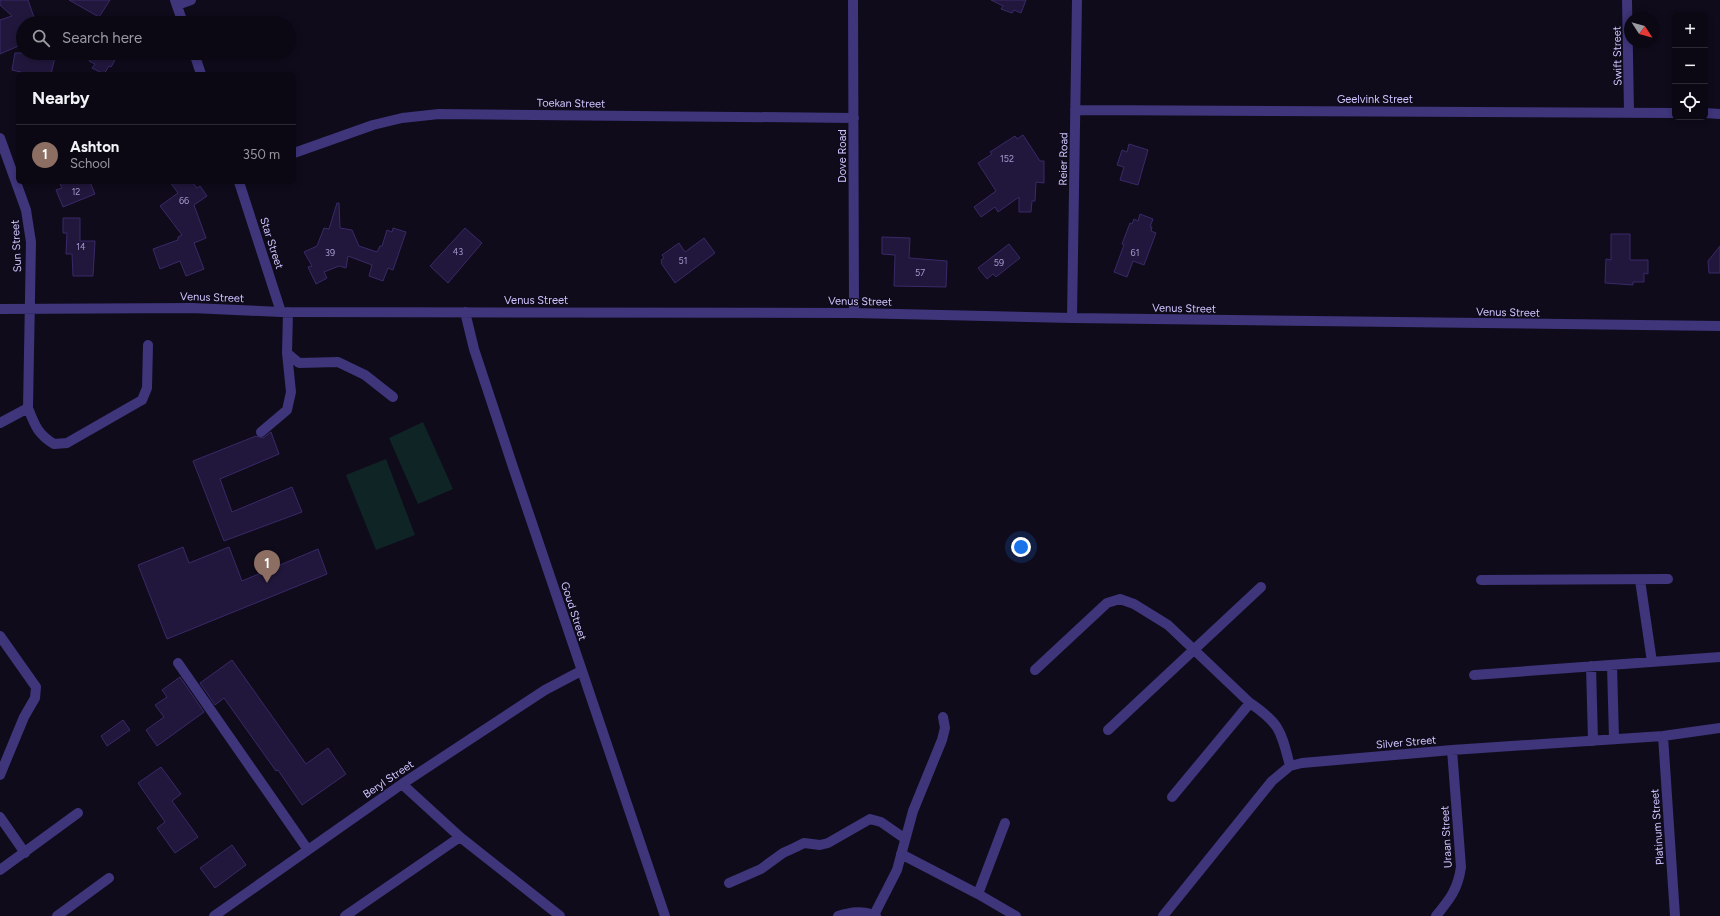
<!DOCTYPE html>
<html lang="en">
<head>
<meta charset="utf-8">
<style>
	:root { --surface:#0b0814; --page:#191622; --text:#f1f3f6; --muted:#9a9aa0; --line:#2b2934; --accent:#8c9099 }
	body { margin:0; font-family:Figtree,sans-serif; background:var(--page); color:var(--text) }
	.controls { position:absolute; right:12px; top:12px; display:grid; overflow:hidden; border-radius:6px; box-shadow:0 2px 6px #0003 }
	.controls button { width:36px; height:36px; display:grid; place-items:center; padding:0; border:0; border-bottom:1px solid var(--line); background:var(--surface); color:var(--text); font:20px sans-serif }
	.compass { position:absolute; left:1624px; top:12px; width:36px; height:36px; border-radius:50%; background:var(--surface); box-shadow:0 2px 6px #0003; rotate:126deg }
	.you { position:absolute; left:1021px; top:547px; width:14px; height:14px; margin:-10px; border:3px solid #fff; border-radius:50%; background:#1a73e8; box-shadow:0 0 0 6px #1a73e833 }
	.badge { display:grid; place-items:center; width:26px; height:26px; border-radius:50%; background:var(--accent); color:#fff; font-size:13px; font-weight:700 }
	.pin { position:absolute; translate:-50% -33px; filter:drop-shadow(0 1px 2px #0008) }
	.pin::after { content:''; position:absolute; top:21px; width:14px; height:12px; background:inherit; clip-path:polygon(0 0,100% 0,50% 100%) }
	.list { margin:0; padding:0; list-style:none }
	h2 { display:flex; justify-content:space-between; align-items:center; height:52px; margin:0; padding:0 16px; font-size:17px }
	h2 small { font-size:13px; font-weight:400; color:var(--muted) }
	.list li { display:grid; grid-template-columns:26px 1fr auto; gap:12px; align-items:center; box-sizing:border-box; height:60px; padding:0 16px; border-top:1px solid var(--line) }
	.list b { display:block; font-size:15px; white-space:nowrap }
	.list p { margin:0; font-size:13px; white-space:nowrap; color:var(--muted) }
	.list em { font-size:13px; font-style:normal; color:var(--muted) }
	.icon { flex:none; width:22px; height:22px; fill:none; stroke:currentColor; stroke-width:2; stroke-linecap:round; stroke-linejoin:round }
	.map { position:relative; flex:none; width:1720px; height:916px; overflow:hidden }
	.search { position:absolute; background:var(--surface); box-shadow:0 2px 6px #0003; left:16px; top:16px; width:280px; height:44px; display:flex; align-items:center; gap:10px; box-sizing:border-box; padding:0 14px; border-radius:22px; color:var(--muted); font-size:15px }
	.panel { position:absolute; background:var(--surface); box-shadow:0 2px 6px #0003; left:16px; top:72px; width:280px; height:112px; border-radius:6px }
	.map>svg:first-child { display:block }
	.green { fill:#0e2425 }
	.building { fill:#21173c; stroke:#3a2968 }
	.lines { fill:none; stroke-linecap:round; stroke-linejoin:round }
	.minor { stroke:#3e357b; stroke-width:10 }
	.labels { text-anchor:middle; stroke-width:3; stroke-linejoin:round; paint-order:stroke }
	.number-label { font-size:9px; fill:#a49ace }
	.street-label { font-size:11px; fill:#d0c5ff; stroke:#0f0b1b }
</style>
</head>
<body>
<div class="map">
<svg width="1720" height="916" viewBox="0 0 1720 916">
	<rect width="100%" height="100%" fill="#0f0b1b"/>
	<path class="green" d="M 423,422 L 453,489 L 418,504 L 389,438 Z
		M 386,459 L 415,535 L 376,550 L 346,475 Z"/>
	<path class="building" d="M 0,0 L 28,0 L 36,23 L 23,23 L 23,44 L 0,54 L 0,20 L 12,16 L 0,5 Z
		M 69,0 L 110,0 L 99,17 Z
		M 991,0 L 1026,0 L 1021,13 L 1014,10 L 1012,13 L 1001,9 L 1003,6 Z
		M 15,53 L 56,53 L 51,74 L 29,74 L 12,70 Z
		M 94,53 L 119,53 L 111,67 L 109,66 L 104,74 L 92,68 L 95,64 L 89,61 Z
		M 1023,135 L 1040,161 L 1044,161 L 1044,183 L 1036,182 L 1035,201 L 1032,201 L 1031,212 L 1019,212 L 1019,197 L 998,212 L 995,207 L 981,217 L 974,207 L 996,191 L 978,163 L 992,154 L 990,152 L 1015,136 L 1017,139 Z
		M 1129,144 L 1148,150 L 1138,185 L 1120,180 L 1124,167 L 1117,165 L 1122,150 L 1127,152 Z
		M 59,182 L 90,182 L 95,194 L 63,207 L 56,190 L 62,188 Z
		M 170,182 L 192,182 L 197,188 L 200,186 L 207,196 L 194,205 L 206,238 L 194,243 L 204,269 L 186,276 L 180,261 L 160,269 L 153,249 L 178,240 L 178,237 L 182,235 L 160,206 L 178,193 Z
		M 337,203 L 339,203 L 340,228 L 352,230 L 359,246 L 377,252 L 380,246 L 382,246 L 387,230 L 392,232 L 393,228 L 406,232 L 393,270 L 388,268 L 383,281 L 369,276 L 372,265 L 348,256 L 346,268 L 339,266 L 324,272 L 327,278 L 316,284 L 308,267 L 312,266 L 304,252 L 317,246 L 324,228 L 329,229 Z
		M 1140,214 L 1153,219 L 1150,227 L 1152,227 L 1151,231 L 1156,233 L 1144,265 L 1133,261 L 1127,277 L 1114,272 L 1124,245 L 1122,244 L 1130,223 L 1132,224 L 1134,219 L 1138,221 Z
		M 63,218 L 80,218 L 80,241 L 95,241 L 93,276 L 73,276 L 72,254 L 66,254 L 67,233 L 63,233 Z
		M 465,228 L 482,243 L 448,283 L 430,266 Z
		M 1611,234 L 1630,234 L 1630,260 L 1648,260 L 1648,274 L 1644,273 L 1644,282 L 1633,282 L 1633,285 L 1605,283 L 1606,259 L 1611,260 Z
		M 882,237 L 910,238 L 909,258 L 947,261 L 946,287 L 894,286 L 895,255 L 882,254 Z
		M 704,238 L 715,253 L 675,283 L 661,263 L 662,262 L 661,260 L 664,258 L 662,255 L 679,243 L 685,252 Z
		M 1009,244 L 1020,258 L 996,277 L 993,274 L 987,279 L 978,268 Z
		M 1720,246 L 1720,273 L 1709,273 L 1708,261 Z
		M 271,432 L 279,454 L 220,479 L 232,512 L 292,487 L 302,512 L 224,541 L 193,461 L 256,436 L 263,438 Z
		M 183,547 L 189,563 L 229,547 L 242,581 L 318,549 L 327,574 L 167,639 L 138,565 Z
		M 232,660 L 306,764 L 328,748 L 346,774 L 302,805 L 278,770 L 276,771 L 224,698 L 215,705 L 200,683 Z
		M 180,677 L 204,712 L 157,746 L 146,730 L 164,717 L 155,705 L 167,697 L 162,690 Z
		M 123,720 L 130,730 L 107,746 L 101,736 Z
		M 161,767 L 181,794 L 172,801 L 198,837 L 175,853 L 157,828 L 165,822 L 138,783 Z
		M 232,845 L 246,865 L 215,888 L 200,868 Z"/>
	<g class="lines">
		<path class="minor" d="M 175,0 L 183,23
			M 853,0 L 854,313
			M 1627,0 L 1629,111
			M 177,5 L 191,0
			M 194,53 L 201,74
			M 1075,110 L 1675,113
			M 1705,113 L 1720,114
			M 0,138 L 26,210 L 31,242 L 28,408 C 35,426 38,434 54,444 L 67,443 L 142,400 L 147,388 L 148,345
			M 294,153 L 373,125 L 402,118 L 439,114 L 854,118
			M 239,182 L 281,312
			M 0,309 L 192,308 L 281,312 L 854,313 L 1072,318 L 1720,326
			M 288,312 L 287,353 L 299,363 L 338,362 L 365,375 L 393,397
			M 465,312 L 474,349 L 513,467 L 665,916
			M 1072,318 L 1077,0
			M 0,423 L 28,408
			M 261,432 L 287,410 L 291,392 L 287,353
			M 1481,580 L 1668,579
			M 1640,580 L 1652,662
			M 0,636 L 36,687 L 35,698 L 24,717 L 0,775
			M 178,663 L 308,850
			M 1612,665 L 1614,739
			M 1591,666 L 1593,741
			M 1035,670 L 1107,603 L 1120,599 L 1134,604 L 1168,625 L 1250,703 C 1281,724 1281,732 1290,766
			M 1474,675 L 1720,657
			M 1108,730 L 1261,587
			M 1663,736 L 1675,916
			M 402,784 L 460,837 L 560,916
			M 1172,797 L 1250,703
			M 0,817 L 25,853
			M 901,854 L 978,894 L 1016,916
			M 0,870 L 78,813
			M 729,883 L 761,869 L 783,853 L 796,847 L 804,843 L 820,845 L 828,843 L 870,819 L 881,822 L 904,838
			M 978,894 L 1005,823
			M 874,915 L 897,870 L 913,811 L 942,740 L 945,728 L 943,717
			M 57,916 L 109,878
			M 214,916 L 402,784 L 545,690 L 581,671
			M 345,916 L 460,837
			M 838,916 C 851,912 863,910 876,916
			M 1163,916 L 1272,781 L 1290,766 L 1302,763 L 1452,750 L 1663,736 L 1720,728
			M 1436,916 C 1450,899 1458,889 1461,867 L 1452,750"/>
	</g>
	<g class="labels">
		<g class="number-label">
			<text x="1007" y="162">152</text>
			<text x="76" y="195">12</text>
			<text x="184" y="204">66</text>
			<text x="81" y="250">14</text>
			<text x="458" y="255">43</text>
			<text x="330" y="256">39</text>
			<text x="1135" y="256">61</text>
			<text x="683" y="264">51</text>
			<text x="999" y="266">59</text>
			<text x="920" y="276">57</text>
		</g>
		<g class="street-label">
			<text transform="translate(1617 56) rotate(-91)" y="4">Swift Street</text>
			<text x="1375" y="103">Geelvink Street</text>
			<text transform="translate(571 103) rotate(1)" y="4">Toekan Street</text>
			<text transform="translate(842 156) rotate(-90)" y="4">Dove Road</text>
			<text transform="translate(1063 159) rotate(-89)" y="4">Reier Road</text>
			<text transform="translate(272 243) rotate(72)" y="4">Star Street</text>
			<text transform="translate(16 246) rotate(-93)" y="4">Sun Street</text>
			<text transform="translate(212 297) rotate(2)" y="4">Venus Street</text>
			<text x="536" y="304">Venus Street</text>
			<text transform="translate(860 301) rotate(1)" y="4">Venus Street</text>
			<text transform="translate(1184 308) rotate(1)" y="4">Venus Street</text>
			<text transform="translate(1508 312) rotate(1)" y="4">Venus Street</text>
			<text transform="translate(574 611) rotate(72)" y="4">Goud Street</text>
			<text transform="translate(1406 742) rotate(-5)" y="4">Silver Street</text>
			<text transform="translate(388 779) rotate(-34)" y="4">Beryl Street</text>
			<text transform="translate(1657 827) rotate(-94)" y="4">Platinum Street</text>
			<text transform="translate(1446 837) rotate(-93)" y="4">Uraan Street</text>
		</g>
	</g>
</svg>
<div class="controls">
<button>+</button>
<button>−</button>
<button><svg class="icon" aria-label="locate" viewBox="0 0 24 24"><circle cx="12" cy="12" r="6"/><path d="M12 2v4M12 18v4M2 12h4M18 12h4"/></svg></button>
</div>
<svg class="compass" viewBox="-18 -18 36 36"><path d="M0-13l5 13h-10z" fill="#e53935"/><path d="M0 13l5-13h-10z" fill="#9a9aa0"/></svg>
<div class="you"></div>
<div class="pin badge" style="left:267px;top:583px;background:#8d6e63">1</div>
<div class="search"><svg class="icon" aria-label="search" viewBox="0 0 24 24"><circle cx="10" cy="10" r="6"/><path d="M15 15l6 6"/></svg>Search here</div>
<section class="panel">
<h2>Nearby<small></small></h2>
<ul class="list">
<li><span class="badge" style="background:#8d6e63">1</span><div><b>Ashton</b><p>School</p></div><em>350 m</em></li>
</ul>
</section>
</div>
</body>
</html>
